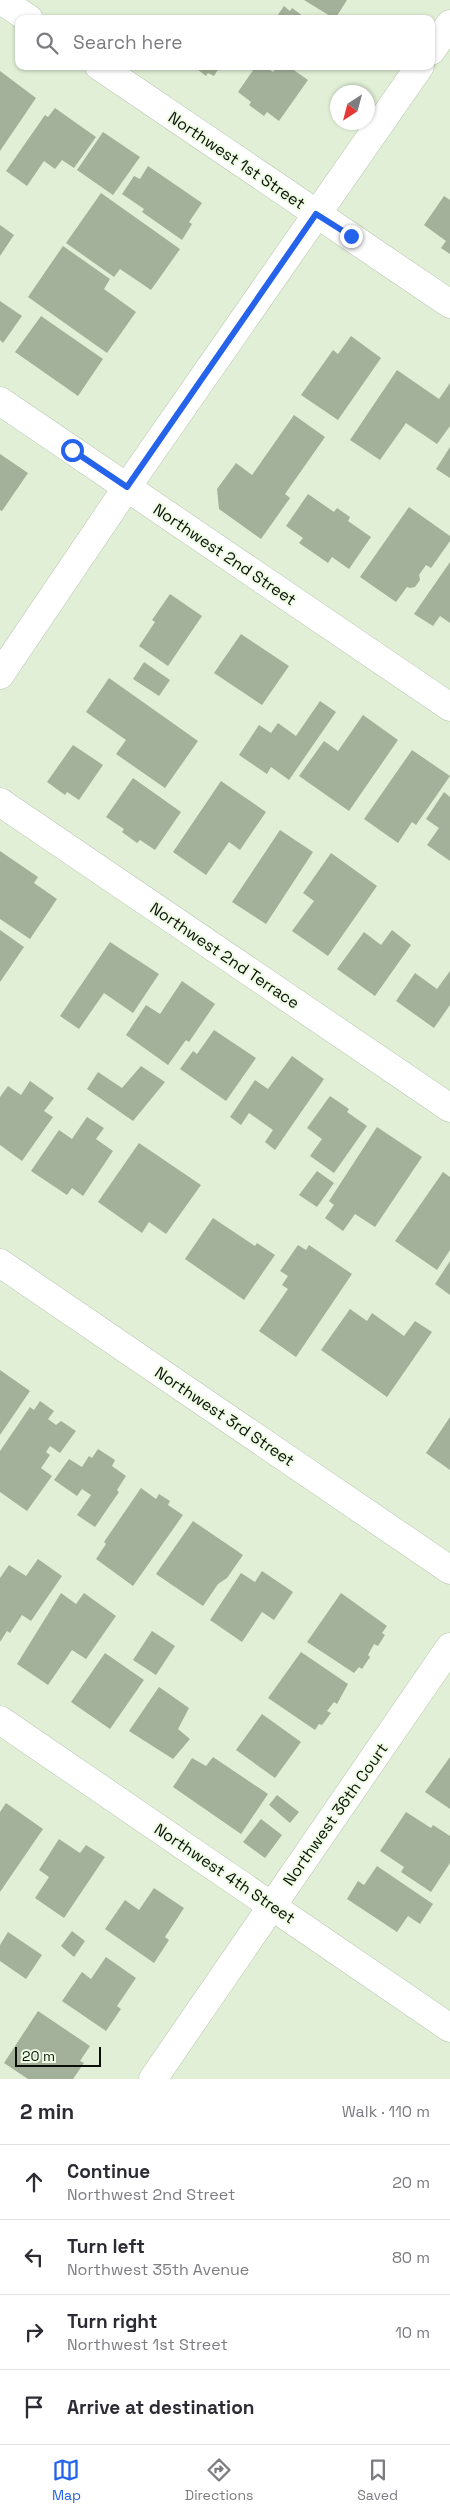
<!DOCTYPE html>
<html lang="en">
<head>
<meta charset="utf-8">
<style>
	:root { --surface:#fff; --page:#f2f2f3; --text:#2b2b33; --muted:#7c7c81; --line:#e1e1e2; --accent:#2563eb }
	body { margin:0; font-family:"Space Grotesk",sans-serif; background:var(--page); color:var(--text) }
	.compass { position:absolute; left:330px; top:85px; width:45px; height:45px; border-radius:50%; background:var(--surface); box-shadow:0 1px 4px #0004; rotate:216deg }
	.scale { position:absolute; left:15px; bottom:12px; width:86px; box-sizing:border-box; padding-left:5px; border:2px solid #0c1008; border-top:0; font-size:14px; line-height:18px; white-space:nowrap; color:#0c1008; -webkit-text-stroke:4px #eefce4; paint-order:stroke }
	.stop { position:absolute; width:15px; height:15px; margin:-11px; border:4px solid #2563eb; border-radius:50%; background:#fff }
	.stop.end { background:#2563eb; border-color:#fff; box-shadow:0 1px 5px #0008 }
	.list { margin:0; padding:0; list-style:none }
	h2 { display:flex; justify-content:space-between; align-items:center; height:65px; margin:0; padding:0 20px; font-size:21px }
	h2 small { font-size:16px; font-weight:400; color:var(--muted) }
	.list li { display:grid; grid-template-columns:32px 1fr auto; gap:15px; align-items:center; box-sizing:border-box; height:75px; padding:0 20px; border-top:1px solid var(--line) }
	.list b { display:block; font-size:19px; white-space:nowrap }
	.list p { margin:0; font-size:16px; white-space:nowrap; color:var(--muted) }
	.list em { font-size:16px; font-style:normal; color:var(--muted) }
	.icon { flex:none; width:28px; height:28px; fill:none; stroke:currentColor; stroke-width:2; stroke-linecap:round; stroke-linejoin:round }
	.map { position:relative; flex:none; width:450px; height:2079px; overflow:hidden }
	.search { position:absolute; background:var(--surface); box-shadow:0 1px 4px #0004; left:15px; right:15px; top:15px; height:55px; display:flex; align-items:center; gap:12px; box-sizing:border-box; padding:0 18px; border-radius:10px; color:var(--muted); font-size:19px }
	.sheet { height:365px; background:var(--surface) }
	nav { display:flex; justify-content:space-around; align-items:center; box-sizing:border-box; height:70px; border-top:1px solid var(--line); background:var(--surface); font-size:14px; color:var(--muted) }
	nav a { display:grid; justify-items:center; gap:2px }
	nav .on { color:var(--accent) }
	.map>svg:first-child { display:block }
	.building { fill:#a3b19a }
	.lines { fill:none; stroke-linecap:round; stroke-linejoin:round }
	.minor-casing { stroke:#b9c7b0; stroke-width:29 }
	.minor { stroke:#fff; stroke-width:28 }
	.route { stroke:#2563eb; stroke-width:6 }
	.labels { text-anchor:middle; stroke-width:4; stroke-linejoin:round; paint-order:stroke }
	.street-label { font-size:16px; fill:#0c1008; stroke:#eefce4 }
</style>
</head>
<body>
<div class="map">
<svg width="450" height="2079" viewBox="0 0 450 2079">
	<rect width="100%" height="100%" fill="#e0efd6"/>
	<path class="building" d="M 304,0 L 347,0 L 335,19 Z
		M 284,6 L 290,11 L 292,8 L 307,19 L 275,19 Z
		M 193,66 L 220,66 L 214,76 L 208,73 L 206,76 Z
		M 256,66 L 265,66 L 273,72 L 278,66 L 288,66 L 308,80 L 279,121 L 267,112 L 264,116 L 249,105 L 251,102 L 238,92 Z
		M 0,71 L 36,98 L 0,151 Z
		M 55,108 L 96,137 L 74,168 L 62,160 L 55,169 L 44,161 L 27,186 L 6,171 L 45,115 L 48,117 Z
		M 103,132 L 140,157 L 113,195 L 77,170 Z
		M 148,166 L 202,203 L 189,222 L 192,224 L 182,240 L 142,212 L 144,209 L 122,194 L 134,176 L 140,179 Z
		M 101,193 L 180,249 L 151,290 L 120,269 L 114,277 L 66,243 Z
		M 444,196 L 450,200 L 450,254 L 441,248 L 446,241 L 424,225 Z
		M 0,225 L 14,235 L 0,256 Z
		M 63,246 L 110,279 L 104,289 L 136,312 L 107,353 L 28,297 Z
		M 0,301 L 22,316 L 3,343 L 0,340 Z
		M 41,316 L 103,359 L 78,396 L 15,352 Z
		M 351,336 L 381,358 L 338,420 L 301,395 L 333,350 L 338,354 Z
		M 397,370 L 439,399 L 450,383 L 450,426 L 437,444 L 406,423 L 380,460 L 350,440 Z
		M 294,415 L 325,437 L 285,494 L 290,498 L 261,539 L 219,509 L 217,489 L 236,463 L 252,475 Z
		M 450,447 L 450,478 L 436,469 Z
		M 0,454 L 28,473 L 2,511 L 0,510 Z
		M 308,494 L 334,512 L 337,508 L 350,517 L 348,521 L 371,537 L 349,569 L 332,557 L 328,563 L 299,543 L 303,538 L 286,526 Z
		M 409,507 L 450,536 L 450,541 L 431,568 L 426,565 L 419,575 L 420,580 L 415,587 L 410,588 L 407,587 L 396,602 L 360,577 Z
		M 450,562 L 450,623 L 440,616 L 433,626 L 414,614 Z
		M 170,594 L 202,616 L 168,666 L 139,646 L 155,622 L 152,620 Z
		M 241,634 L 289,666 L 262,705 L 214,673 Z
		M 144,662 L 170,680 L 159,696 L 133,679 Z
		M 109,678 L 198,741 L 165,788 L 116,754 L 126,740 L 86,712 Z
		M 320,701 L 336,712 L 289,780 L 271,767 L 267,774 L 239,755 L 259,725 L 271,733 L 278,723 L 296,736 Z
		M 363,715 L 398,740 L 349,811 L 299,776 L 324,741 L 338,751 Z
		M 73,745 L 103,765 L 79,800 L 67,792 L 65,795 L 47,782 Z
		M 412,750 L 450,776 L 416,825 L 412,822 L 398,843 L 364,819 Z
		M 133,778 L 181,812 L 155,850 L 140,840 L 137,843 L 122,832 L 124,829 L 106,817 Z
		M 221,781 L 266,812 L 240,850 L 229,842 L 206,875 L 173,852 Z
		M 444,792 L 450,797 L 450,861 L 427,845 L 439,828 L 426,819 Z
		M 280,830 L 313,852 L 266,924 L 232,902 Z
		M 0,851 L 38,877 L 34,883 L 57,899 L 30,939 L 0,919 Z
		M 331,853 L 377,886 L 328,956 L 292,931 L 314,901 L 303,893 Z
		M 0,930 L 24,947 L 0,982 Z
		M 392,930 L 411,945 L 375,996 L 337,969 L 364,932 L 381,945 Z
		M 110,942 L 159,974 L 133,1013 L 104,993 L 79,1029 L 60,1016 Z
		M 450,971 L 450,1005 L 434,1028 L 396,1001 L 415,973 L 437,989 Z
		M 182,981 L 215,1004 L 189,1042 L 186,1040 L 168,1065 L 126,1035 L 146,1005 L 160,1014 Z
		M 214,1030 L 256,1058 L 226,1101 L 180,1069 L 193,1051 L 197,1054 Z
		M 292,1056 L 324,1079 L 275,1150 L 265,1142 L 273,1130 L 249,1113 L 241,1125 L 230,1117 L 255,1080 L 268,1089 Z
		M 141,1066 L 165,1082 L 133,1121 L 87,1089 L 98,1072 L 122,1088 Z
		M 30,1081 L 54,1098 L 44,1111 L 53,1117 L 22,1161 L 0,1145 L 0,1097 L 8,1086 L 21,1095 Z
		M 330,1096 L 349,1109 L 347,1112 L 367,1126 L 334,1173 L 310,1156 L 322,1139 L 307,1128 Z
		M 87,1117 L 104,1128 L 96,1139 L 113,1151 L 83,1196 L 72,1188 L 67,1195 L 31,1171 L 59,1130 L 72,1139 Z
		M 377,1127 L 422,1157 L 375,1227 L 355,1214 L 343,1231 L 325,1218 L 334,1205 L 329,1201 Z
		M 139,1143 L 201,1185 L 166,1234 L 149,1222 L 142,1233 L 98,1202 Z
		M 317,1171 L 334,1183 L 317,1207 L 299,1195 Z
		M 443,1172 L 450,1177 L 450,1250 L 437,1270 L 395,1241 Z
		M 213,1218 L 255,1246 L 257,1243 L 275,1255 L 244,1300 L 185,1259 Z
		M 298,1245 L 306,1250 L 309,1245 L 352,1274 L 296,1357 L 259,1331 L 288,1289 L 282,1285 L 288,1276 L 280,1271 Z
		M 450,1261 L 450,1295 L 435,1284 Z
		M 350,1309 L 367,1321 L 372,1313 L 404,1336 L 415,1321 L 432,1332 L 387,1397 L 321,1350 Z
		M 0,1370 L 30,1391 L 0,1435 Z
		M 40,1401 L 54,1411 L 48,1419 L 56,1425 L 61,1421 L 76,1431 L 60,1453 L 50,1446 L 46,1452 L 50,1455 L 41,1468 L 52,1476 L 27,1511 L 0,1492 L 0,1451 L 30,1407 L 34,1410 Z
		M 450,1417 L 450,1470 L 426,1453 Z
		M 98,1449 L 115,1460 L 112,1466 L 126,1476 L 117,1490 L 119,1492 L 95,1527 L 77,1515 L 91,1495 L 82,1489 L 77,1496 L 54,1480 L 69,1459 L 82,1467 L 89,1456 L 92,1458 Z
		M 141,1488 L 156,1499 L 159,1494 L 170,1501 L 168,1505 L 183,1515 L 133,1586 L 96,1559 L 106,1544 L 104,1542 Z
		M 193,1521 L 243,1555 L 227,1578 L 218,1584 L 203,1606 L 156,1574 Z
		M 38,1559 L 62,1576 L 31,1621 L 22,1615 L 10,1633 L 7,1631 L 0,1642 L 0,1578 L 9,1565 L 26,1576 Z
		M 262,1571 L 293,1592 L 274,1620 L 262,1612 L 242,1642 L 210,1620 L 241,1573 L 255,1582 Z
		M 61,1593 L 76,1604 L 84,1593 L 116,1616 L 86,1659 L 72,1650 L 48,1685 L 17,1664 Z
		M 341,1593 L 387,1626 L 382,1633 L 385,1635 L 378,1646 L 374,1644 L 368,1655 L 370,1657 L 362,1669 L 359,1667 L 354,1673 L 307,1642 Z
		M 152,1631 L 175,1646 L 156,1675 L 133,1660 Z
		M 301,1652 L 348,1684 L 337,1704 L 334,1702 L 327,1711 L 331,1713 L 322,1725 L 319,1724 L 315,1730 L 268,1698 Z
		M 105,1653 L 144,1680 L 110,1729 L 71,1702 Z
		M 159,1687 L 189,1708 L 178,1729 L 190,1739 L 173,1759 L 129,1731 Z
		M 262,1714 L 301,1742 L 275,1778 L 236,1750 Z
		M 213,1757 L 268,1794 L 241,1834 L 173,1787 L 192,1758 L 206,1766 Z
		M 450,1757 L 450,1809 L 425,1792 Z
		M 277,1795 L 299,1812 L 290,1823 L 269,1805 Z
		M 6,1803 L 43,1829 L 0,1892 L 0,1812 Z
		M 406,1812 L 431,1828 L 433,1825 L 450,1836 L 450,1863 L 431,1892 L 401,1872 L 404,1867 L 380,1851 Z
		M 261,1819 L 282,1835 L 265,1858 L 243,1842 Z
		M 59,1839 L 80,1853 L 86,1845 L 105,1857 L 64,1918 L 35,1898 L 49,1877 L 39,1870 Z
		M 377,1866 L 433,1904 L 420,1924 L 408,1916 L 397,1932 L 347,1899 L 358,1881 L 364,1885 Z
		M 154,1888 L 184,1908 L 165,1937 L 169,1940 L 154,1963 L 105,1929 L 125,1900 L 139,1910 Z
		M 72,1931 L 85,1941 L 74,1957 L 61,1946 Z
		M 8,1932 L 42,1955 L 26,1979 L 0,1961 L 0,1945 Z
		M 106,1957 L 136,1978 L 117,2006 L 121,2009 L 106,2031 L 62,2001 L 82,1972 L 91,1979 Z
		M 38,2011 L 90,2046 L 80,2061 L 84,2063 L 73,2079 L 28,2079 L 4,2063 Z"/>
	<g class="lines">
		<defs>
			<path id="minor" d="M 1,0 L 29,19
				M 431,51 L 450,24
				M 99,66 L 450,304
				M 0,401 L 450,707
				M 0,675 L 127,487 L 420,66
				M 0,802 L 450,1108
				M 0,1263 L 450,1570
				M 0,1720 L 450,2028
				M 153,2079 L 450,1647"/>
		</defs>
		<use href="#minor" class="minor-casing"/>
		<use href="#minor" class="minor"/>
	</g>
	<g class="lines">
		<path class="route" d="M 72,450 L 127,487 L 316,214 L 351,236"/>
	</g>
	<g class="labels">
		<g class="street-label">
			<text transform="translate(237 160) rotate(34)" y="6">Northwest 1st Street</text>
			<text transform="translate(225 554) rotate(34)" y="6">Northwest 2nd Street</text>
			<text transform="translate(225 955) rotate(34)" y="6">Northwest 2nd Terrace</text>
			<text transform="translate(225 1416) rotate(34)" y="6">Northwest 3rd Street</text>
			<text transform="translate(335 1814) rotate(-55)" y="6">Northwest 36th Court</text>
			<text transform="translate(225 1873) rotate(34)" y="6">Northwest 4th Street</text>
		</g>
	</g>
</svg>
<svg class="compass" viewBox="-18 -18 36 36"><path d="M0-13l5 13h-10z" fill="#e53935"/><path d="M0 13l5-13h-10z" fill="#7c7c81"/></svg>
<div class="scale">20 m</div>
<div class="stop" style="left:72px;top:450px"></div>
<div class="stop end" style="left:351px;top:236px"></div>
<div class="search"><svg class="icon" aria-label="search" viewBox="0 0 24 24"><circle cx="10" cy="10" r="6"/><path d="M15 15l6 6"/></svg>Search here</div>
</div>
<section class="sheet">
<h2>2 min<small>Walk · 110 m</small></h2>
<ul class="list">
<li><svg class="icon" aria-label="ahead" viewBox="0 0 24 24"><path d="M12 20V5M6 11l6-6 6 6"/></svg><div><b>Continue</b><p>Northwest 2nd Street</p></div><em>20 m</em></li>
<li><svg class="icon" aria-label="left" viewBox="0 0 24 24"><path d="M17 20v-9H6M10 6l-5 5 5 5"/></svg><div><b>Turn left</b><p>Northwest 35th Avenue</p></div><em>80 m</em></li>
<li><svg class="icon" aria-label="right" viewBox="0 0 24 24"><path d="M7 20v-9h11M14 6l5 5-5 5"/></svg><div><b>Turn right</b><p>Northwest 1st Street</p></div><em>10 m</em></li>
<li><svg class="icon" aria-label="arrive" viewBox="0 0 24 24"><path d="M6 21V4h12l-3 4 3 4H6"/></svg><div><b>Arrive at destination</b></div></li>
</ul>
</section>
<nav>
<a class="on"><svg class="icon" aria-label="map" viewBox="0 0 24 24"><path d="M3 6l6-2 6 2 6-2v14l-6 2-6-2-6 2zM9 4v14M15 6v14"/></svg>Map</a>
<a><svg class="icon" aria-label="directions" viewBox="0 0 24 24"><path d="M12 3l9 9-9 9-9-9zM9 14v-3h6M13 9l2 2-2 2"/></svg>Directions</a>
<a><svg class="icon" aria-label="saved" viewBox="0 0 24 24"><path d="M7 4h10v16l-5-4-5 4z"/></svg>Saved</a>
</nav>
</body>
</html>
